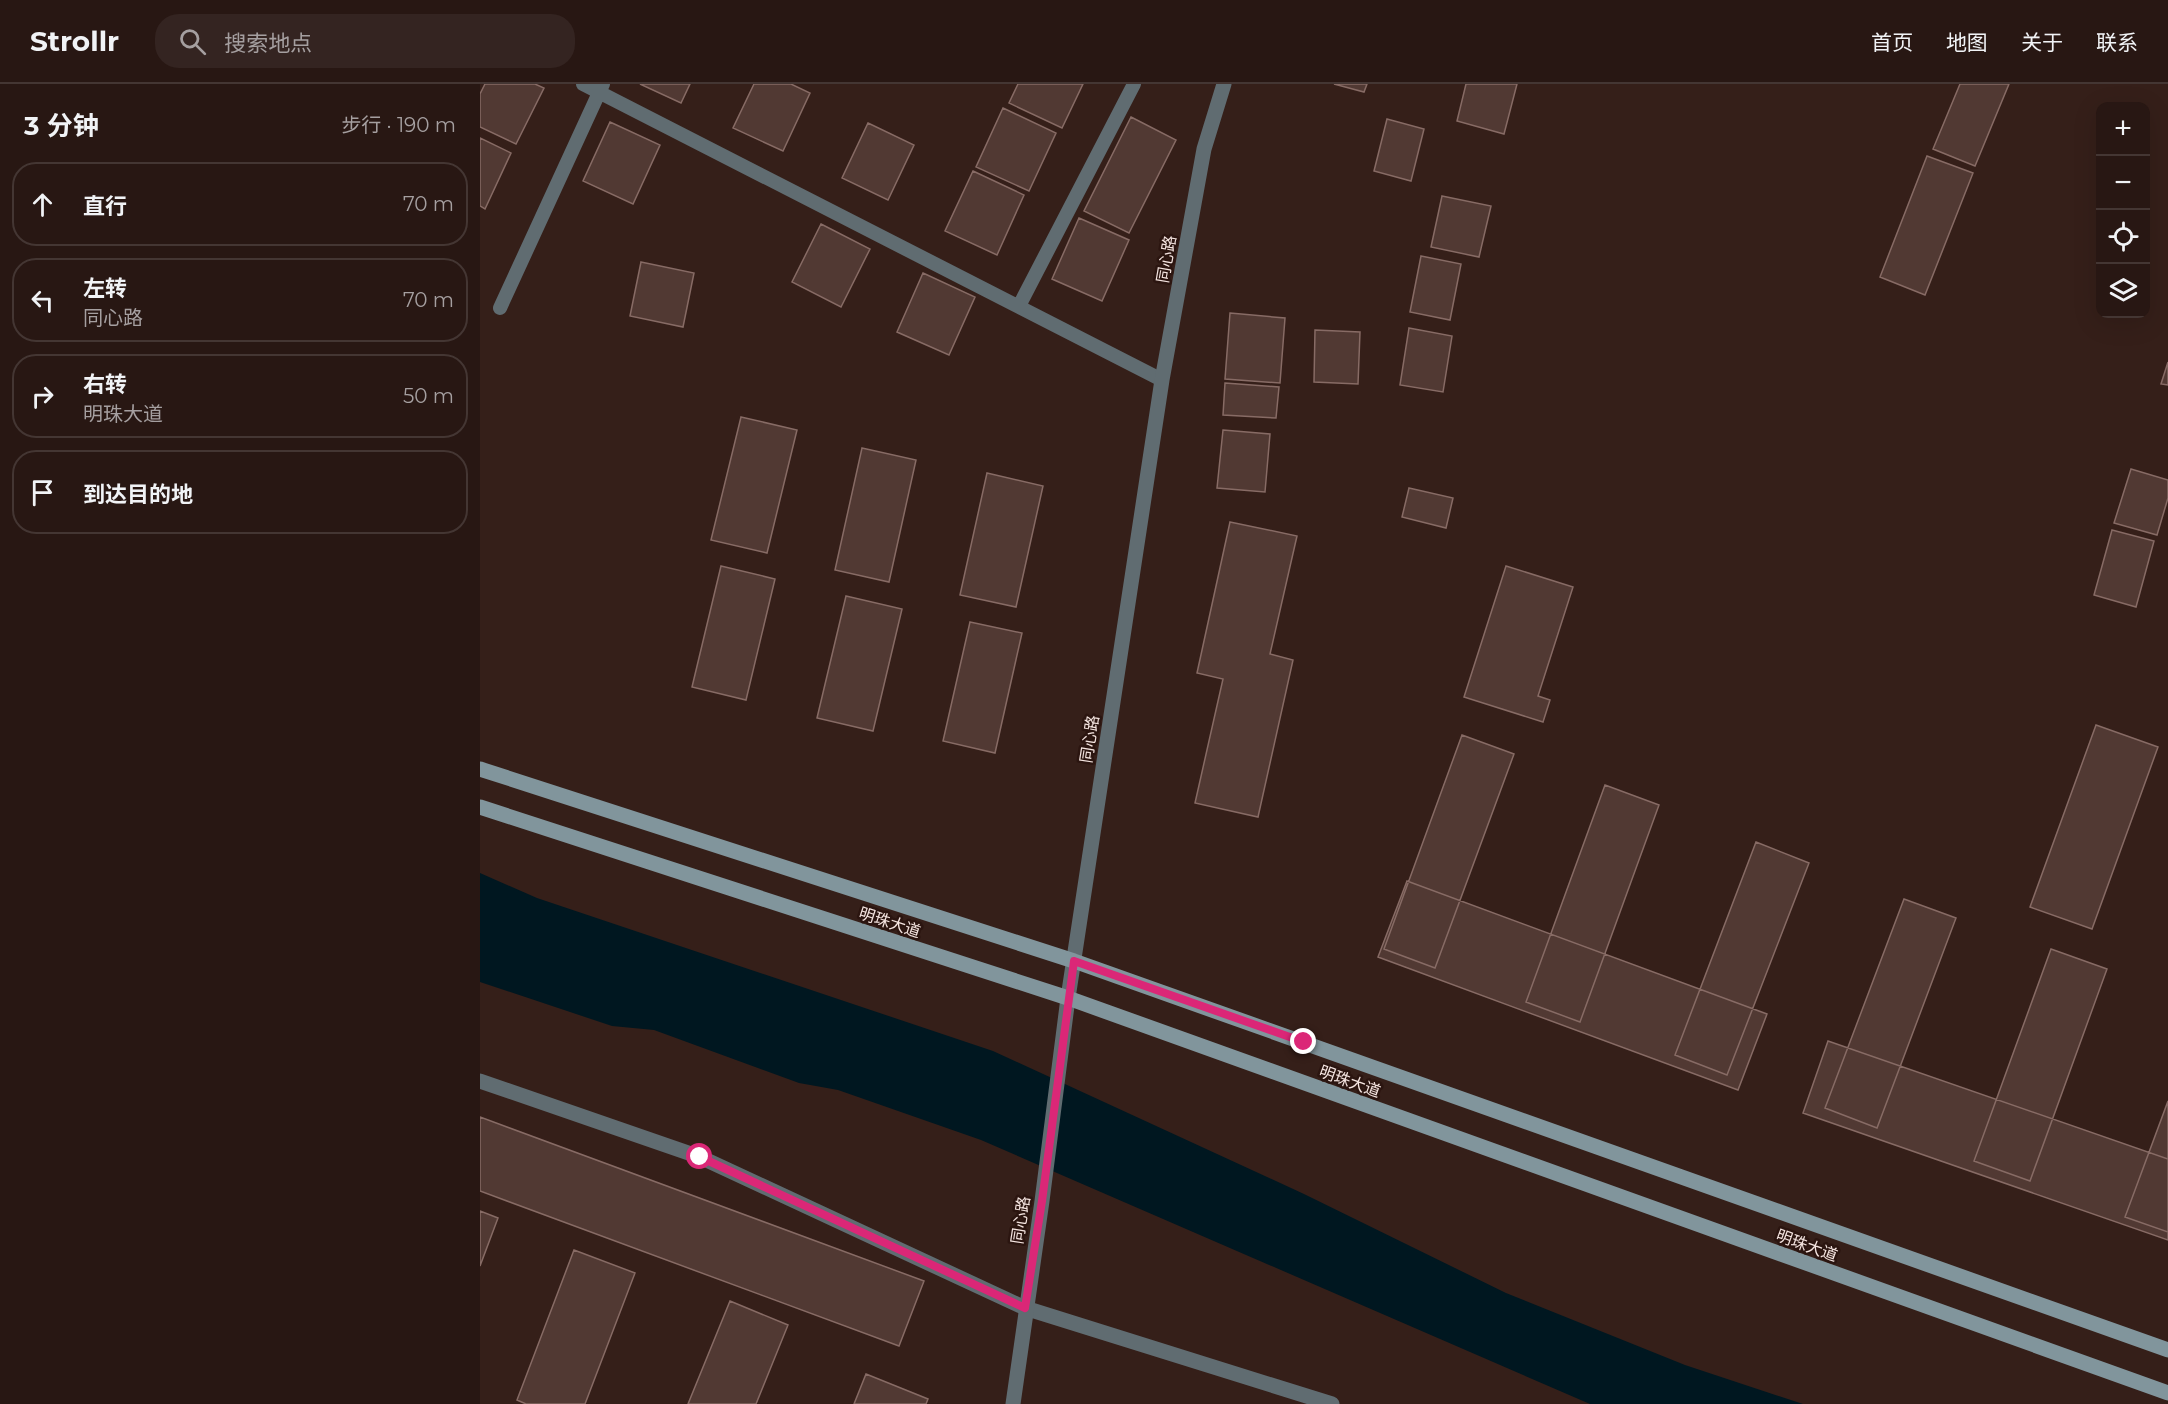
<!DOCTYPE html>
<html lang="zh">
<head>
<meta charset="utf-8">
<style>
	:root { --surface:#281713; --page:#342421; --text:#f1f3f6; --muted:#a59fa0; --line:#443633 }
	body { margin:0; font-family:Montserrat,"Noto Sans SC",sans-serif; background:var(--page); color:var(--text) }
	.controls { position:absolute; right:18px; top:18px; display:grid; overflow:hidden; border-radius:12px; box-shadow:0 6px 24px #0002 }
	.controls button { width:54px; height:54px; display:grid; place-items:center; padding:0; border:0; border-bottom:2px solid var(--line); background:var(--surface); color:var(--text); font:30px sans-serif }
	.stop { position:absolute; width:18px; height:18px; margin:-14px; border:4px solid #db2777; border-radius:50%; background:#fff }
	.stop.end { background:#db2777; border-color:#fff; box-shadow:0 2px 6px #0008 }
	.list { margin:0; padding:0; list-style:none }
	h2 { display:flex; justify-content:space-between; align-items:center; height:78px; margin:0; padding:0 24px; font-size:26px }
	h2 small { font-size:20px; font-weight:400; color:var(--muted) }
	.list li { display:grid; grid-template-columns:39px 1fr auto; gap:18px; align-items:center; box-sizing:border-box; height:84px; margin:0 12px 12px; padding:0 12px; border:2px solid var(--line); border-radius:24px }
	.list b { display:block; font-size:22px; white-space:nowrap }
	.list p { margin:0; font-size:20px; white-space:nowrap; color:var(--muted) }
	.list em { font-size:20px; font-style:normal; color:var(--muted) }
	.icon { flex:none; width:33px; height:33px; fill:none; stroke:currentColor; stroke-width:2; stroke-linecap:round; stroke-linejoin:round }
	.map { position:relative; flex:none; width:1688px; height:1320px; overflow:hidden }
	header { display:flex; align-items:center; gap:36px; box-sizing:border-box; height:84px; padding:0 30px; background:var(--surface); border-bottom:2px solid var(--line) }
	header strong { font-size:28px }
	nav { display:flex; gap:33px; margin-inline-start:auto; font-size:21px }
	.search { width:420px; height:54px; background:var(--page); display:flex; align-items:center; gap:15px; box-sizing:border-box; padding:0 21px; border-radius:24px; color:var(--muted); font-size:22px }
	main { display:flex }
	aside { flex:1; background:var(--surface) }
	.map>svg:first-child { display:block }
	.water { fill:#001720 }
	.building { fill:#513933; stroke:#876b65; stroke-width:1.5 }
	.lines { fill:none; stroke-linecap:round; stroke-linejoin:round }
	.service { stroke:#606c71; stroke-width:14 }
	.minor { stroke:#606c71; stroke-width:15 }
	.tertiary { stroke:#606c71; stroke-width:15 }
	.secondary { stroke:#81959c; stroke-width:15 }
	.route { stroke:#db2777; stroke-width:8 }
	.labels { text-anchor:middle; stroke-width:5; stroke-linejoin:round; paint-order:stroke }
	.street-label { font-size:16px; fill:#f5e5e1; stroke:#2b1510 }
</style>
</head>
<body>
<header>
<strong>Strollr</strong>
<div class="search"><svg class="icon" aria-label="search" viewBox="0 0 24 24"><circle cx="10" cy="10" r="6"/><path d="M15 15l6 6"/></svg>搜索地点</div>
<nav><a>首页</a><a>地图</a><a>关于</a><a>联系</a></nav>
</header>
<main>
<aside>
<h2>3 分钟<small>步行 · 190 m</small></h2>
<ul class="list">
<li><svg class="icon" aria-label="ahead" viewBox="0 0 24 24"><path d="M12 20V5M6 11l6-6 6 6"/></svg><div><b>直行</b></div><em>70 m</em></li>
<li><svg class="icon" aria-label="left" viewBox="0 0 24 24"><path d="M17 20v-9H6M10 6l-5 5 5 5"/></svg><div><b>左转</b><p>同心路</p></div><em>70 m</em></li>
<li><svg class="icon" aria-label="right" viewBox="0 0 24 24"><path d="M7 20v-9h11M14 6l5 5-5 5"/></svg><div><b>右转</b><p>明珠大道</p></div><em>50 m</em></li>
<li><svg class="icon" aria-label="arrive" viewBox="0 0 24 24"><path d="M6 21V4h12l-3 4 3 4H6"/></svg><div><b>到达目的地</b></div></li>
</ul>
</aside>
<div class="map">
<svg width="1688" height="1320" viewBox="0 0 1688 1320">
	<rect width="100%" height="100%" fill="#351f19"/>
	<path class="water" d="M 0,789 L 57,814 L 513,967 L 824,1110 L 1026,1209 L 1205,1281 L 1323,1320 L 1110,1320 L 501,1056 L 358,1006 L 319,999 L 174,946 L 132,942 L 0,898 Z"/>
	<path class="building" d="M 5,0 L 55,0 L 64,4 L 36,60 L 0,43 L 0,10 Z
		M 160,0 L 210,0 L 201,19 Z
		M 274,0 L 311,0 L 330,9 L 303,67 L 253,44 Z
		M 538,0 L 603,0 L 582,44 L 529,19 Z
		M 854,0 L 887,0 L 884,8 Z
		M 986,0 L 1037,0 L 1024,50 L 977,37 Z
		M 1480,0 L 1529,0 L 1495,82 L 1453,65 Z
		M 523,24 L 576,49 L 549,107 L 496,83 Z
		M 651,33 L 696,56 L 649,149 L 604,127 Z
		M 907,35 L 944,45 L 931,97 L 894,87 Z
		M 130,38 L 180,61 L 153,120 L 103,97 Z
		M 388,39 L 434,61 L 408,116 L 362,94 Z
		M 0,54 L 31,69 L 5,125 L 0,122 Z
		M 1447,72 L 1493,89 L 1445,211 L 1400,193 Z
		M 493,87 L 544,111 L 517,171 L 465,147 Z
		M 962,112 L 1011,122 L 999,173 L 951,163 Z
		M 599,134 L 649,156 L 622,217 L 572,195 Z
		M 341,140 L 390,165 L 361,223 L 312,198 Z
		M 941,172 L 981,180 L 970,236 L 930,228 Z
		M 161,178 L 214,189 L 203,243 L 150,232 Z
		M 443,189 L 495,213 L 469,271 L 417,248 Z
		M 750,229 L 805,234 L 800,299 L 745,295 Z
		M 929,244 L 972,252 L 963,308 L 920,301 Z
		M 835,246 L 880,248 L 878,300 L 834,298 Z
		M 1688,278 L 1688,301 L 1681,300 Z
		M 745,299 L 799,303 L 796,334 L 743,331 Z
		M 261,333 L 317,346 L 287,469 L 231,456 Z
		M 743,346 L 790,350 L 785,408 L 737,404 Z
		M 382,364 L 436,376 L 409,498 L 355,486 Z
		M 1651,385 L 1688,396 L 1688,414 L 1677,451 L 1634,439 Z
		M 507,389 L 563,402 L 536,523 L 480,511 Z
		M 929,404 L 973,414 L 966,444 L 922,433 Z
		M 750,438 L 817,452 L 790,570 L 813,576 L 778,733 L 715,719 L 743,595 L 717,589 Z
		M 1632,446 L 1674,457 L 1656,523 L 1614,511 Z
		M 241,482 L 295,495 L 266,616 L 212,603 Z
		M 1026,482 L 1093,503 L 1058,612 L 1070,616 L 1063,638 L 984,613 Z
		M 366,512 L 422,525 L 393,647 L 337,634 Z
		M 490,538 L 542,549 L 515,669 L 463,657 Z
		M 1616,641 L 1678,663 L 1612,845 L 1550,823 Z
		M 982,651 L 1034,670 L 955,884 L 904,865 Z
		M 1125,701 L 1179,721 L 1100,938 L 1046,918 Z
		M 1276,758 L 1329,779 L 1247,991 L 1195,971 Z
		M 927,797 L 1287,930 L 1258,1006 L 898,873 Z
		M 1424,815 L 1476,834 L 1397,1044 L 1345,1024 Z
		M 1571,865 L 1627,885 L 1550,1097 L 1494,1077 Z
		M 1348,957 L 1688,1075 L 1688,1156 L 1323,1029 Z
		M 1688,1017 L 1688,1148 L 1645,1133 Z
		M 0,1033 L 444,1197 L 419,1262 L 0,1107 Z
		M 0,1127 L 18,1134 L 0,1182 Z
		M 94,1166 L 155,1189 L 105,1320 L 46,1320 L 37,1316 Z
		M 250,1217 L 308,1241 L 276,1320 L 208,1320 Z
		M 386,1290 L 448,1315 L 446,1320 L 374,1320 Z"/>
	<g class="lines">
		<path class="service" d="M 103,0 L 682,296
			M 539,222 L 654,0
			M 20,224 L 123,0"/>
		<path class="minor" d="M 0,997 L 220,1073 L 545,1224 L 852,1320"/>
		<path class="tertiary" d="M 533,1320 L 562,1117 L 588,914 L 682,296 L 724,65 L 744,0"/>
		<path class="secondary" d="M 0,685 L 594,877 L 1688,1266
			M 0,723 L 588,914 L 1688,1309"/>
	</g>
	<g class="lines">
		<path class="route" d="M 220,1073 L 545,1224 L 562,1117 L 594,877 L 824,958"/>
	</g>
	<g class="labels">
		<g class="street-label">
			<text transform="translate(686 175) rotate(-80)" y="6">同心路</text>
			<text transform="translate(609 655) rotate(-81)" y="6">同心路</text>
			<text transform="translate(410 838) rotate(18)" y="6">明珠大道</text>
			<text transform="translate(870 997) rotate(20)" y="6">明珠大道</text>
			<text transform="translate(540 1136) rotate(-81)" y="6">同心路</text>
			<text transform="translate(1327 1161) rotate(20)" y="6">明珠大道</text>
		</g>
	</g>
</svg>
<div class="controls">
<button>+</button>
<button>−</button>
<button><svg class="icon" aria-label="locate" viewBox="0 0 24 24"><circle cx="12" cy="12" r="6"/><path d="M12 2v4M12 18v4M2 12h4M18 12h4"/></svg></button>
<button><svg class="icon" aria-label="layers" viewBox="0 0 24 24"><path d="M12 4l9 5-9 5-9-5zM3 14l9 5 9-5"/></svg></button>
</div>
<div class="stop" style="left:220px;top:1073px"></div>
<div class="stop end" style="left:824px;top:958px"></div>
</div>
</main>
</body>
</html>
